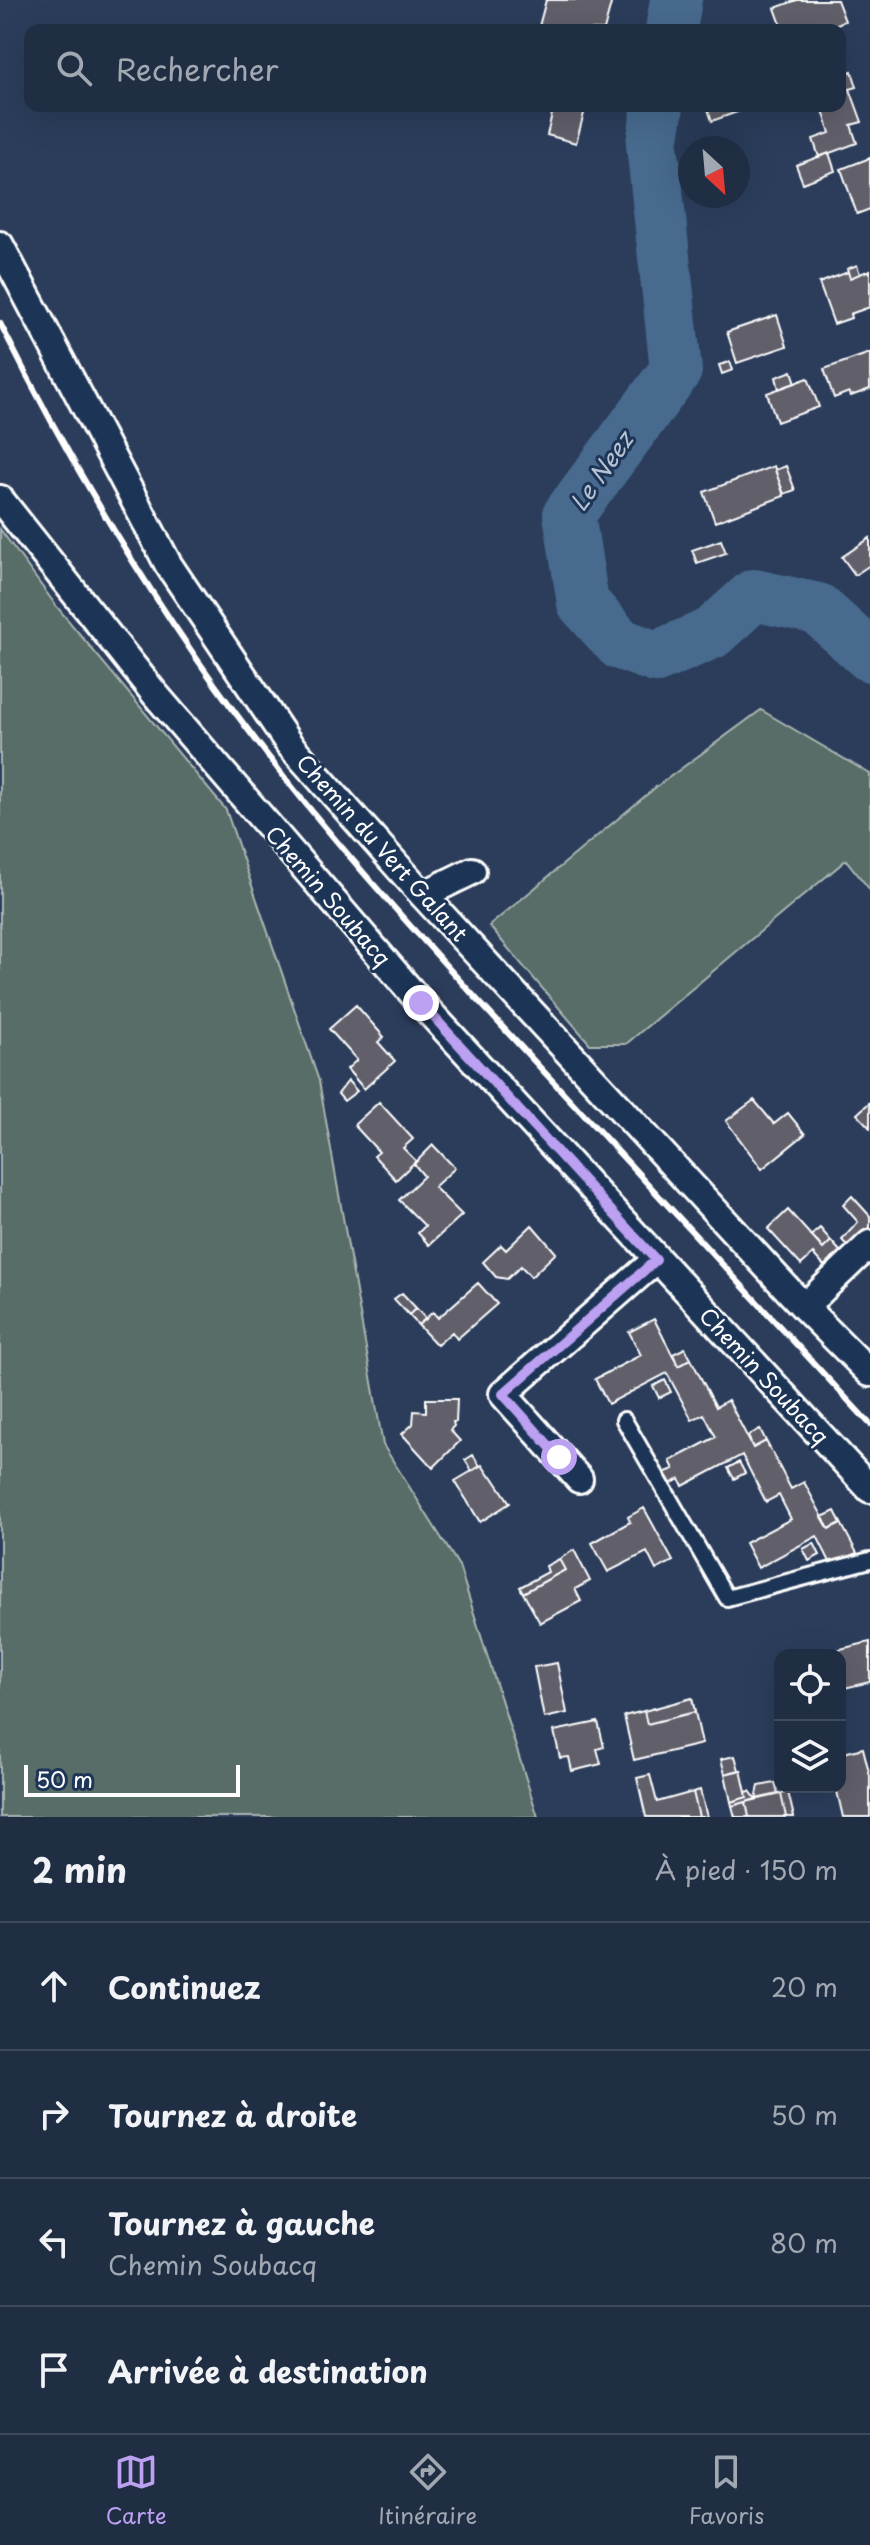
<!DOCTYPE html>
<html lang="fr">
<head>
<meta charset="utf-8">
<style>
	:root { --surface:#202e44; --page:#28364b; --text:#f1f3f6; --muted:#a2a8b2; --line:#3d4a5d; --accent:#bca0f2 }
	body { margin:0; font-family:"Playpen Sans",sans-serif; background:var(--page); color:var(--text) }
	.controls { position:absolute; right:24px; bottom:24px; display:grid; overflow:hidden; border-radius:16px; box-shadow:0 8px 32px #0002 }
	.controls button { width:72px; height:72px; display:grid; place-items:center; padding:0; border:0; border-bottom:2px solid var(--line); background:var(--surface); color:var(--text); font:40px sans-serif }
	.compass { position:absolute; left:678px; top:136px; width:72px; height:72px; border-radius:50%; background:var(--surface); box-shadow:0 8px 32px #0002; rotate:154deg }
	.scale { position:absolute; left:24px; bottom:20px; width:216px; box-sizing:border-box; padding-left:8px; border:4px solid #fff; border-top:0; font-size:22px; line-height:28px; white-space:nowrap; color:#fff; -webkit-text-stroke:6px #1d3557; paint-order:stroke }
	.stop { position:absolute; width:24px; height:24px; margin:-18px; border:6px solid #bca0f2; border-radius:50%; background:#fff }
	.stop.end { background:#bca0f2; border-color:#fff; box-shadow:0 2px 8px #0008 }
	.list { margin:0; padding:0; list-style:none }
	h2 { display:flex; justify-content:space-between; align-items:center; height:104px; margin:0; padding:0 32px; font-size:34px }
	h2 small { font-size:26px; font-weight:400; color:var(--muted) }
	.list li { display:grid; grid-template-columns:52px 1fr auto; gap:24px; align-items:center; box-sizing:border-box; height:128px; padding:0 32px; border-top:2px solid var(--line) }
	.list b { display:block; font-size:30px; white-space:nowrap }
	.list p { margin:0; font-size:26px; white-space:nowrap; color:var(--muted) }
	.list em { font-size:26px; font-style:normal; color:var(--muted) }
	.icon { flex:none; width:44px; height:44px; fill:none; stroke:currentColor; stroke-width:2; stroke-linecap:round; stroke-linejoin:round }
	.map { position:relative; flex:none; width:870px; height:1817px; overflow:hidden }
	.search { position:absolute; background:var(--surface); box-shadow:0 8px 32px #0002; left:24px; right:24px; top:24px; height:88px; display:flex; align-items:center; gap:20px; box-sizing:border-box; padding:0 28px; border-radius:16px; color:var(--muted); font-size:30px }
	.sheet { height:616px; background:var(--surface) }
	nav { display:flex; justify-content:space-around; align-items:center; box-sizing:border-box; height:112px; border-top:2px solid var(--line); background:var(--surface); font-size:22px; color:var(--muted) }
	nav a { display:grid; justify-items:center; gap:4px }
	nav .on { color:var(--accent) }
	.map>svg:first-child { display:block }
	.green { fill:#596c67; stroke:#acb6b3; stroke-width:2 }
	.lines { fill:none; stroke-linecap:round; stroke-linejoin:round }
	.river { stroke:#476a8e; stroke-width:52 }
	.building { fill:#615f6b; stroke:#fff; stroke-width:2 }
	.service-casing { stroke:#fff; stroke-width:20 }
	.minor-casing { stroke:#fff; stroke-width:32 }
	.service { stroke:#1d3557; stroke-width:14 }
	.minor { stroke:#1d3557; stroke-width:26 }
	.rail { stroke:#fff; stroke-width:6 }
	.route { stroke:#bca0f2; stroke-width:10 }
	.labels { text-anchor:middle; stroke-width:6; stroke-linejoin:round; paint-order:stroke }
	.street-label { font-size:22px; fill:#fff; stroke:#1d3557 }
	.water-label { font-size:24px; font-style:italic; fill:#b5c3d2; stroke:#1d3557 }
</style>
</head>
<body>
<div class="map">
<svg width="870" height="1817" viewBox="0 0 870 1817">
	<rect width="100%" height="100%" fill="#2b3d5b"/>
	<filter id="ink" filterUnits="userSpaceOnUse"><feTurbulence type="fractalNoise" baseFrequency=".0125" numOctaves="2"/><feDisplacementMap in="SourceGraphic" scale="16" xChannelSelector="R" yChannelSelector="G"/><feConvolveMatrix kernelMatrix="1 2 1 2 8 2 1 2 1" color-interpolation-filters="sRGB"/></filter>
	<g filter="url(#ink)">
		<path class="green" d="M 0,529 L 57,607 L 226,810 L 319,1081 L 383,1445 L 459,1566 L 538,1817 L 0,1817 Z
			M 761,710 L 870,774 L 870,890 L 846,860 L 626,1044 L 590,1044 L 489,926 L 656,787 Z"/>
		<g class="lines">
			<path class="river" d="M 671,30 L 676,0
				M 658,106 L 652,144 L 676,370 L 569,514 L 583,603 L 620,644 L 656,657 L 712,633 L 754,595 L 818,609 L 870,656"/>
		</g>
		<path class="building" d="M 546,0 L 612,0 L 604,30 L 538,30 Z
			M 797,0 L 837,0 L 845,21 L 821,30 L 783,30 L 775,8 Z
			M 852,71 L 857,87 L 850,89 L 862,122 L 851,125 L 857,143 L 819,157 L 813,139 L 830,133 L 822,107 L 810,111 L 809,106 L 840,106 L 840,75 Z
			M 554,106 L 586,106 L 576,143 L 547,135 Z
			M 707,106 L 754,106 L 712,121 Z
			M 829,153 L 835,171 L 803,183 L 796,165 Z
			M 870,158 L 870,209 L 857,214 L 841,169 Z
			M 857,265 L 860,274 L 850,278 L 847,269 Z
			M 870,270 L 870,307 L 850,314 L 851,318 L 834,324 L 819,283 L 848,272 L 850,278 Z
			M 777,315 L 787,346 L 737,363 L 727,332 Z
			M 870,353 L 870,389 L 851,396 L 849,392 L 834,398 L 824,369 Z
			M 730,362 L 733,370 L 722,374 L 719,365 Z
			M 792,371 L 796,383 L 779,389 L 776,377 Z
			M 808,378 L 819,407 L 777,422 L 767,393 Z
			M 774,466 L 784,496 L 715,522 L 704,492 Z
			M 786,466 L 795,490 L 784,494 L 775,470 Z
			M 870,538 L 870,565 L 855,575 L 842,557 Z
			M 721,540 L 726,553 L 697,563 L 692,550 Z
			M 356,1005 L 384,1037 L 378,1042 L 395,1061 L 364,1089 L 347,1069 L 357,1060 L 329,1029 Z
			M 348,1081 L 357,1091 L 344,1101 L 338,1094 Z
			M 754,1100 L 774,1124 L 788,1113 L 805,1134 L 762,1169 L 726,1121 Z
			M 379,1102 L 413,1139 L 403,1148 L 416,1161 L 396,1180 L 374,1156 L 379,1152 L 354,1125 Z
			M 870,1102 L 870,1128 L 857,1114 Z
			M 433,1145 L 455,1168 L 434,1187 L 462,1215 L 429,1245 L 418,1233 L 425,1226 L 399,1200 L 424,1176 L 414,1164 Z
			M 852,1196 L 870,1216 L 870,1227 L 849,1248 L 842,1240 L 858,1222 L 843,1205 Z
			M 788,1210 L 823,1249 L 831,1241 L 840,1251 L 824,1266 L 813,1254 L 801,1265 L 768,1229 Z
			M 532,1225 L 556,1253 L 531,1277 L 521,1266 L 507,1279 L 496,1277 L 483,1262 L 501,1245 L 506,1250 Z
			M 820,1228 L 831,1241 L 823,1249 L 812,1235 Z
			M 478,1283 L 497,1304 L 457,1339 L 452,1332 L 437,1345 L 418,1325 L 433,1312 L 438,1318 Z
			M 402,1293 L 416,1308 L 409,1315 L 394,1299 Z
			M 416,1308 L 426,1319 L 418,1325 L 409,1315 Z
			M 654,1319 L 678,1366 L 691,1359 L 716,1407 L 728,1400 L 753,1448 L 766,1441 L 791,1489 L 804,1482 L 829,1529 L 841,1523 L 857,1553 L 832,1566 L 817,1536 L 758,1568 L 745,1543 L 791,1519 L 779,1495 L 766,1502 L 742,1455 L 683,1486 L 680,1479 L 670,1484 L 663,1473 L 674,1469 L 670,1461 L 716,1437 L 704,1414 L 692,1420 L 667,1373 L 608,1404 L 595,1379 L 641,1355 L 629,1332 Z
			M 685,1348 L 691,1359 L 678,1366 L 673,1354 Z
			M 665,1380 L 671,1392 L 659,1398 L 653,1386 Z
			M 426,1399 L 457,1399 L 456,1422 L 453,1422 L 454,1426 L 450,1430 L 460,1441 L 433,1468 L 402,1434 L 413,1424 L 414,1411 L 426,1412 Z
			M 760,1429 L 766,1441 L 753,1448 L 748,1436 Z
			M 473,1455 L 480,1466 L 472,1471 L 465,1460 Z
			M 739,1462 L 745,1473 L 734,1479 L 728,1468 Z
			M 482,1465 L 490,1477 L 492,1476 L 510,1503 L 480,1522 L 455,1481 Z
			M 644,1508 L 673,1561 L 656,1570 L 647,1552 L 608,1572 L 592,1543 L 630,1522 L 628,1517 Z
			M 835,1511 L 841,1523 L 829,1529 L 822,1517 Z
			M 814,1543 L 820,1555 L 809,1561 L 803,1549 Z
			M 574,1550 L 590,1581 L 575,1589 L 581,1601 L 540,1623 L 523,1593 L 565,1570 L 559,1559 Z
			M 559,1559 L 565,1570 L 523,1593 L 520,1587 L 548,1572 L 546,1566 Z
			M 870,1642 L 870,1682 L 840,1689 L 840,1655 L 819,1654 Z
			M 557,1663 L 567,1713 L 544,1718 L 534,1667 Z
			M 692,1698 L 695,1712 L 647,1724 L 644,1711 Z
			M 644,1711 L 647,1724 L 695,1712 L 702,1744 L 634,1760 L 624,1716 Z
			M 598,1722 L 604,1747 L 597,1749 L 601,1764 L 572,1771 L 569,1757 L 560,1758 L 554,1731 Z
			M 863,1748 L 870,1776 L 870,1817 L 843,1817 L 836,1787 L 840,1787 L 840,1754 Z
			M 735,1756 L 739,1770 L 725,1774 L 721,1759 Z
			M 741,1770 L 747,1797 L 731,1802 L 725,1774 Z
			M 650,1775 L 657,1802 L 693,1792 L 699,1817 L 646,1817 L 637,1778 Z
			M 775,1783 L 778,1794 L 756,1799 L 759,1786 Z
			M 700,1790 L 707,1817 L 699,1817 L 693,1792 Z
			M 750,1791 L 756,1799 L 732,1806 L 731,1802 L 747,1797 L 746,1792 Z
			M 788,1792 L 794,1817 L 786,1817 L 781,1794 Z
			M 781,1794 L 786,1817 L 749,1817 L 746,1802 Z
			M 746,1802 L 749,1817 L 735,1817 L 732,1806 Z"/>
		<g class="lines">
			<defs>
				<path id="service" d="M 624,1420 L 727,1598 L 870,1560"/>
				<path id="minor" d="M 0,245 L 168,564 L 289,744 L 423,895 L 804,1307 L 870,1373
					M 0,499 L 155,694 L 421,1003 L 870,1489
					M 423,895 L 472,871
					M 804,1307 L 870,1244
					M 579,1479 L 503,1394 L 656,1260"/>
			</defs>
			<use href="#service" class="service-casing"/>
			<use href="#minor" class="minor-casing"/>
			<use href="#service" class="service"/>
			<use href="#minor" class="minor"/>
			<path class="rail" d="M 0,323 C 73,469 156,609 255,739 C 340,852 437,956 533,1060 C 646,1181 758,1303 870,1424"/>
		</g>
	</g>
	<g class="lines" filter="url(#ink)">
		<path class="route" d="M 421,1003 L 656,1260 L 503,1394 L 559,1457"/>
	</g>
	<g class="labels">
		<g class="street-label">
			<text transform="translate(382 848) rotate(48)" y="8">Chemin du Vert Galant</text>
			<text transform="translate(328 896) rotate(49)" y="8">Chemin Soubacq</text>
			<text transform="translate(764 1376) rotate(47)" y="8">Chemin Soubacq</text>
		</g>
		<g class="water-label">
			<text transform="translate(602 472) rotate(-55)" y="8">Le Neez</text>
		</g>
	</g>
</svg>
<div class="controls">
<button><svg class="icon" aria-label="locate" viewBox="0 0 24 24"><circle cx="12" cy="12" r="6"/><path d="M12 2v4M12 18v4M2 12h4M18 12h4"/></svg></button>
<button><svg class="icon" aria-label="layers" viewBox="0 0 24 24"><path d="M12 4l9 5-9 5-9-5zM3 14l9 5 9-5"/></svg></button>
</div>
<svg class="compass" viewBox="-18 -18 36 36"><path d="M0-13l5 13h-10z" fill="#e53935"/><path d="M0 13l5-13h-10z" fill="#a2a8b2"/></svg>
<div class="scale">50 m</div>
<div class="stop" style="left:559px;top:1457px"></div>
<div class="stop end" style="left:421px;top:1003px"></div>
<div class="search"><svg class="icon" aria-label="search" viewBox="0 0 24 24"><circle cx="10" cy="10" r="6"/><path d="M15 15l6 6"/></svg>Rechercher</div>
</div>
<section class="sheet">
<h2>2 min<small>À pied · 150 m</small></h2>
<ul class="list">
<li><svg class="icon" aria-label="ahead" viewBox="0 0 24 24"><path d="M12 20V5M6 11l6-6 6 6"/></svg><div><b>Continuez</b></div><em>20 m</em></li>
<li><svg class="icon" aria-label="right" viewBox="0 0 24 24"><path d="M7 20v-9h11M14 6l5 5-5 5"/></svg><div><b>Tournez à droite</b></div><em>50 m</em></li>
<li><svg class="icon" aria-label="left" viewBox="0 0 24 24"><path d="M17 20v-9H6M10 6l-5 5 5 5"/></svg><div><b>Tournez à gauche</b><p>Chemin Soubacq</p></div><em>80 m</em></li>
<li><svg class="icon" aria-label="arrive" viewBox="0 0 24 24"><path d="M6 21V4h12l-3 4 3 4H6"/></svg><div><b>Arrivée à destination</b></div></li>
</ul>
</section>
<nav>
<a class="on"><svg class="icon" aria-label="map" viewBox="0 0 24 24"><path d="M3 6l6-2 6 2 6-2v14l-6 2-6-2-6 2zM9 4v14M15 6v14"/></svg>Carte</a>
<a><svg class="icon" aria-label="directions" viewBox="0 0 24 24"><path d="M12 3l9 9-9 9-9-9zM9 14v-3h6M13 9l2 2-2 2"/></svg>Itinéraire</a>
<a><svg class="icon" aria-label="saved" viewBox="0 0 24 24"><path d="M7 4h10v16l-5-4-5 4z"/></svg>Favoris</a>
</nav>
</body>
</html>
